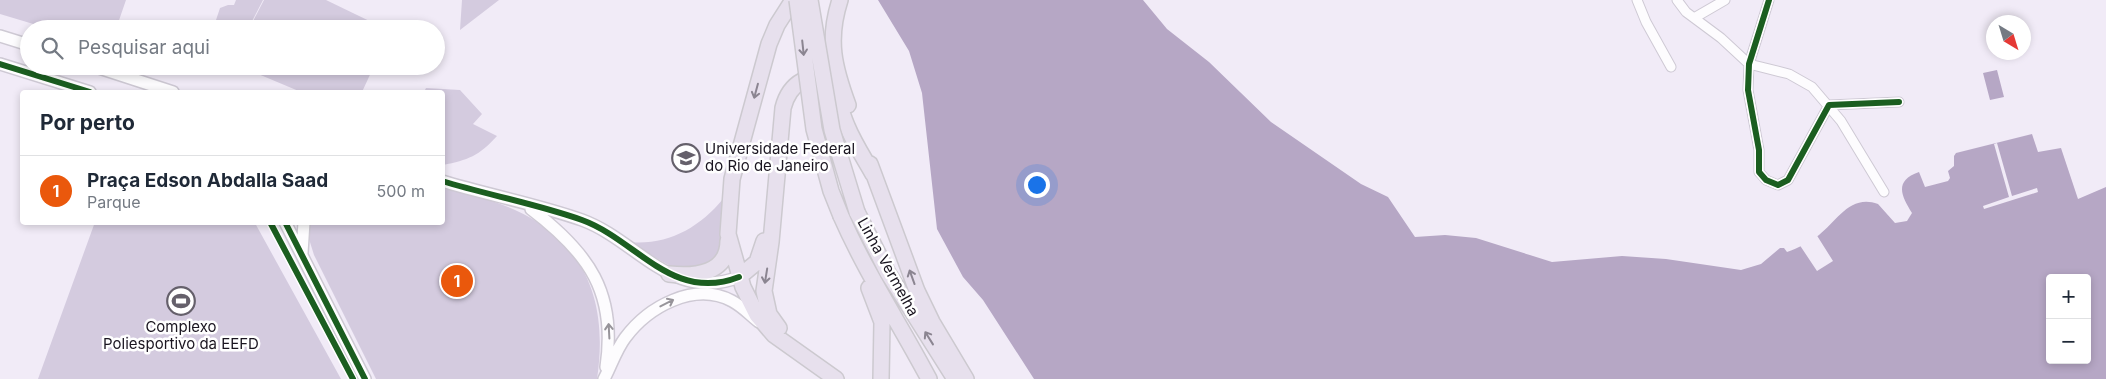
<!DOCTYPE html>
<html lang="pt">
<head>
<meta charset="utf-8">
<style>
	:root { --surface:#fff; --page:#f2f2f3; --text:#1f2937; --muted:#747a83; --line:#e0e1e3; --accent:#ea580c }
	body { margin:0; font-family:Inter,sans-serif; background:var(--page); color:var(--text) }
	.controls { position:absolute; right:15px; bottom:15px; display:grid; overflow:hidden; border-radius:5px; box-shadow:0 2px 8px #0003 }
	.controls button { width:45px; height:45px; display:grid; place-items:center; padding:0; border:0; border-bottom:1px solid var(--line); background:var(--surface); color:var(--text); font:25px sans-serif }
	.compass { position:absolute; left:1986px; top:15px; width:45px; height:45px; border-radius:50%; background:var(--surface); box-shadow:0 2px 8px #0003; rotate:142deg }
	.you { position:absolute; left:1036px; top:184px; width:18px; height:18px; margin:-12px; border:4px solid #fff; border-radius:50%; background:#1a73e8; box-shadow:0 0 0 8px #1a73e833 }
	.badge { display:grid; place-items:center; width:32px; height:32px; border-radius:50%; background:var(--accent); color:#fff; font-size:16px; font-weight:700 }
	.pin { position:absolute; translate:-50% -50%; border:2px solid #fff; box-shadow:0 1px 5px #0006 }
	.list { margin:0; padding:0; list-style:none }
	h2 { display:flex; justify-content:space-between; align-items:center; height:65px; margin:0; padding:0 20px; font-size:21px }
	h2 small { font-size:16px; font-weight:400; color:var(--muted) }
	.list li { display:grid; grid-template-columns:32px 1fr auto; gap:15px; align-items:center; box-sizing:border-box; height:70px; padding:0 20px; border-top:1px solid var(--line) }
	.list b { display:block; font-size:19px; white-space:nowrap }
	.list p { margin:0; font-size:16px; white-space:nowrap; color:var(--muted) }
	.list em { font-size:16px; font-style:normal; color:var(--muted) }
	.icon { flex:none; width:28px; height:28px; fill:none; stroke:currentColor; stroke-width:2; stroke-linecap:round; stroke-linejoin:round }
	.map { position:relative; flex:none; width:2106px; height:379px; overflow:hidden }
	.search { position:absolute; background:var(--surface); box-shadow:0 2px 8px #0003; left:20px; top:20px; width:425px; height:55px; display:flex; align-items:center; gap:12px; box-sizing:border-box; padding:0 18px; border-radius:28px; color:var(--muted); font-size:19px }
	.panel { position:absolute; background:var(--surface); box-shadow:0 2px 8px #0003; left:20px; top:90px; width:425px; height:135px; border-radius:5px }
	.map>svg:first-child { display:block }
	.green { fill:#d4cbdf }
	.water { fill:#b6a7c5; fill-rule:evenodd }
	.pier { fill:#f1ebf7 }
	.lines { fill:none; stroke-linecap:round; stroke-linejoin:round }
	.street-casing { stroke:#cec9d4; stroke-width:11 }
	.secondary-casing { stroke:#cec9d4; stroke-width:14 }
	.highway-casing { stroke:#ccc9cf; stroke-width:18 }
	.street { stroke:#fdfcfe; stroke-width:9 }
	.secondary { stroke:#fdfcfe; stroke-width:11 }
	.highway { stroke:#e7e0ed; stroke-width:15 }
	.highway-bridge-casing { stroke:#ccc9cf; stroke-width:18; stroke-linecap:butt }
	.highway-bridge { stroke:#e7e0ed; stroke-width:15 }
	.cycleway-casing { stroke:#fff; stroke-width:9 }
	.cycleway { stroke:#1b5e20; stroke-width:6 }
	.oneway { stroke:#8b8591 }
	.oneway2 { stroke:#97949a }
	.labels { text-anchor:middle; stroke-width:5; stroke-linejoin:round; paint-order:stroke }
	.poi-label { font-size:15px; fill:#1a1520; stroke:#fff; text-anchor:start }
	.street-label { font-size:15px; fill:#1a1520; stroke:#fff }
</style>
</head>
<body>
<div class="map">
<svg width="2106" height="379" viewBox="0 0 2106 379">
	<rect width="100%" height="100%" fill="#f1ebf7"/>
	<path class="green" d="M 0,0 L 126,0 L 116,29 L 50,29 L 0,14 Z
		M 236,0 L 263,0 L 248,29 L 213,29 L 220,8 L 228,5 L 234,5 Z
		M 264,0 L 326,0 L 386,29 L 249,29 Z
		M 462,0 L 499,0 L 460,30 Z
		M 239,66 L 374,66 L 362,92 L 301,92 Z
		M 426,88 L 460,90 L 482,114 L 473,124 L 497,136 C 479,156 468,160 443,165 L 442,92 L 424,92 Z
		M 443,186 C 471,195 503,202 529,217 C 592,253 607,312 597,379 L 376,379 L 314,255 L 309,239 L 309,223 L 442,222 Z
		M 723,199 L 725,202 L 721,257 L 697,269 L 672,267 L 628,242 C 667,246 699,228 723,199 Z
		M 95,222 L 255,223 L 341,379 L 38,379 Z"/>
	<path class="water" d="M 878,0 L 1143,0 L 1167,29 L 1209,62 L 1271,122 L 1361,184 L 1388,197 L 1415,237 L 1445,235 L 1476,238 L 1552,262 L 1622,256 L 1666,259 L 1741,270 L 1761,264 L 1780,248 L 1784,248 L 1787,252 C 1798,248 1810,242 1819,235 C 1837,221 1850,194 1878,204 L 1895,223 L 1907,221 L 1912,213 C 1902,197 1893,181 1919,172 L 1925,187 L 1948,181 L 1950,178 L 1948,171 L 1954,166 L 1954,156 L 1956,153 L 2032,134 L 2038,152 L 2061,148 L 2078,199 L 2106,187 L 2106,379 L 1034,379 L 983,300 L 963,277 L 937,229 L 922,93 L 909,51 ZM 2050,278 L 2087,278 L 2087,360 L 2050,360 Z
		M 1997,70 L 2004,97 L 1990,100 L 1983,73 Z"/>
	<path class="pier" d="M 1997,143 L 2012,196 L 2037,188 L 2038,192 L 1984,209 L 1983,206 L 2009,197 L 1994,144 Z
		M 1816,234 L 1833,261 L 1817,271 L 1799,244 Z"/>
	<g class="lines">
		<defs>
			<path id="street" d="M 1637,0 L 1646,22 L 1671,67
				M 1677,0 L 1686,12 L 1721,38 L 1749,64 L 1789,74 L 1812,87 L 1841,121 L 1884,192
				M 1769,0 L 1749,64 L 1748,90 L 1759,150 L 1759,172 L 1766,180 L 1778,185 L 1788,180 L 1829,105 L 1899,102
				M 1694,18 L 1725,0"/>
			<path id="secondary" d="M 0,36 L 29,45
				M 0,64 L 90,92
				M 93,66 L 173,92
				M 442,181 C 488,195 537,204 582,220 C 637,240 672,303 739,277
				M 531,209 C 589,253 617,293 606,367
				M 285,222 L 365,379
				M 302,253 L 304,222
				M 604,379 C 611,366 616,350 625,338 C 648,307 694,281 732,301 C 742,306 750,315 759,322"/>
			<path id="highway" d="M 793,0 L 777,25 L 769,44 L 732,179 L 728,234 L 743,287 L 757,315 L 774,335 L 836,379
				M 840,0 C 827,40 834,67 848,105
				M 870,164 L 917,291 L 932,322 L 966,379
				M 857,212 L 888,273 L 955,379
				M 841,216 C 866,273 900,324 929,379
				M 669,274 C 696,277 728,273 728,241
				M 739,277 L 757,262 L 764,241
				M 869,288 L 882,322 L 881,379
				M 779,328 L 769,314 L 764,291 L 771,242 L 783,108 C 786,96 791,87 802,81 C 811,76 820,78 827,84 C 838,94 841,113 847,126 C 854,143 864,158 873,174"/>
		</defs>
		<use href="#street" class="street-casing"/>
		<use href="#secondary" class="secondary-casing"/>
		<use href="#highway" class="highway-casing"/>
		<use href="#street" class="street"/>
		<use href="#secondary" class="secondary"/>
		<use href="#highway" class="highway"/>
		<defs>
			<path id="highway-bridge" d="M 797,0 L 814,129 L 831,191 L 841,216
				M 810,0 L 832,130 L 857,212"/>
		</defs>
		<use href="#highway-bridge" class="highway-bridge-casing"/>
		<use href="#highway-bridge" class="highway-bridge"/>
		<defs>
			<path id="cycleway" d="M 1769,0 L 1749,64 L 1748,90 L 1759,150 L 1759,172 L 1766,180 L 1778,185 L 1788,180 L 1829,105 L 1899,102
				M 0,64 L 90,92
				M 442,181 C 488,195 537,204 582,220 C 637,240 672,303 739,277
				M 270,222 L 353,379
				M 285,222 L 365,379"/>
		</defs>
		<use href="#cycleway" class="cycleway-casing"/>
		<use href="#cycleway" class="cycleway"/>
	</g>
	<defs><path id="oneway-shaft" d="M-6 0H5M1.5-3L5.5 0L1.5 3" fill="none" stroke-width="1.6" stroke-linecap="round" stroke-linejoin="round" transform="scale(1.25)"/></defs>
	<g class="oneway">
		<use href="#oneway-shaft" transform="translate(803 48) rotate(84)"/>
		<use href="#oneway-shaft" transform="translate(756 91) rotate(105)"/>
		<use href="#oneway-shaft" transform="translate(766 276) rotate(99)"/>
		<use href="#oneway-shaft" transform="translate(912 277) rotate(-110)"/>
		<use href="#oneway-shaft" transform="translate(929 338) rotate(-122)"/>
	</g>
	<g class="oneway2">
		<use href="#oneway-shaft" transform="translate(667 303) rotate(-27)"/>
		<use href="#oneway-shaft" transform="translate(609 331) rotate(-93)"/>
	</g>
	<defs>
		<symbol id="university-ring" viewBox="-11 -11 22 22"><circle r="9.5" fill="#fff" stroke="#65606b" stroke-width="1.5"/><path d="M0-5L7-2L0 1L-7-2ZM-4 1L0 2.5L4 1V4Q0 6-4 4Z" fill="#65606b"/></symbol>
		<symbol id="stadium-ring" viewBox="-11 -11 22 22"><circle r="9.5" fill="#fff" stroke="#65606b" stroke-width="1.5"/><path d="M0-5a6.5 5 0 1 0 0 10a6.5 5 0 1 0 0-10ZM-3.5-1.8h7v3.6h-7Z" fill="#65606b"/></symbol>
	</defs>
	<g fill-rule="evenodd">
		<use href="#university-ring" x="670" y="142" width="32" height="32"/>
		<use href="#stadium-ring" x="165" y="285" width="32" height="32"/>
	</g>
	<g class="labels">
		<g class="poi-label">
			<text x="705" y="154">Universidade Federal<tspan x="705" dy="17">do Rio de Janeiro</tspan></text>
			<text x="181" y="332" text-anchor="middle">Complexo<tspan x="181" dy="17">Poliesportivo da EEFD</tspan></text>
		</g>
		<g class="street-label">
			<text transform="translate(888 267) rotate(61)" y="5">Linha Vermelha</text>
		</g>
	</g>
</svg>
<div class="controls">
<button>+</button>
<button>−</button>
</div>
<svg class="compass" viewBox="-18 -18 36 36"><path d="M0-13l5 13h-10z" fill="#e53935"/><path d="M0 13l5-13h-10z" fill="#747a83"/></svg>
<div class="you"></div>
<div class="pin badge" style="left:457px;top:281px">1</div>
<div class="search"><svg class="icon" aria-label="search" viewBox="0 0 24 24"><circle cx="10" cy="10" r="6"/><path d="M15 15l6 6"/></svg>Pesquisar aqui</div>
<section class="panel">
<h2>Por perto<small></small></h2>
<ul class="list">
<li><span class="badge">1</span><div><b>Praça Edson Abdalla Saad</b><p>Parque</p></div><em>500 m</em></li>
</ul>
</section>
</div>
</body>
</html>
